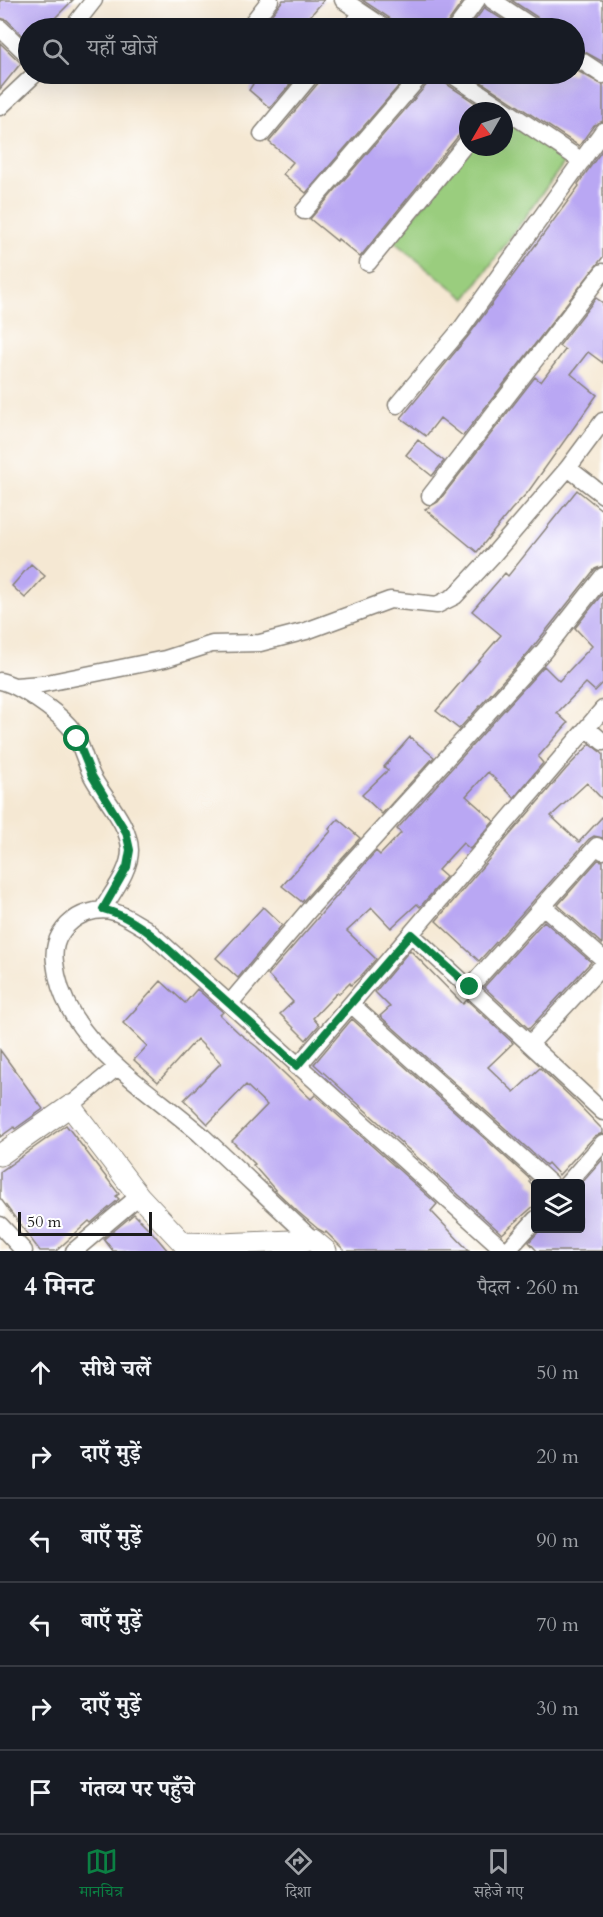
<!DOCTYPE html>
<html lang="hi">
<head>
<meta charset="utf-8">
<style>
	:root { --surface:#171b24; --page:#242831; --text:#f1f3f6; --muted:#9ea1a6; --line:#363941; --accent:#0b8043 }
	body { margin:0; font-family:Cardo,"Noto Serif Devanagari",serif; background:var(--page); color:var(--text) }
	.controls { position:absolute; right:18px; bottom:18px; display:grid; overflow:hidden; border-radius:6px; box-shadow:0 6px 24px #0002 }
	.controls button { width:54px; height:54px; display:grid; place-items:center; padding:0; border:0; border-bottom:2px solid var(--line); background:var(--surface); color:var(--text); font:30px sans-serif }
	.compass { position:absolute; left:459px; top:102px; width:54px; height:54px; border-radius:50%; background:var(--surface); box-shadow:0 6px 24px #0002; rotate:231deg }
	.scale { position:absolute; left:18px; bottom:15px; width:134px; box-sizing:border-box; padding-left:6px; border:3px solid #1c1c1c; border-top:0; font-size:16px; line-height:21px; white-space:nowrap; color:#1c1c1c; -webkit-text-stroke:4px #fff; paint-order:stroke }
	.stop { position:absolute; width:18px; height:18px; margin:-14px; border:4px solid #0b8043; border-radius:50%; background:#fff }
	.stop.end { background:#0b8043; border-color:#fff; box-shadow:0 2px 6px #0008 }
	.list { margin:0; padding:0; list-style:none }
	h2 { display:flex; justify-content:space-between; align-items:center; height:78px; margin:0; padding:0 24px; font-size:26px }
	h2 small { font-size:20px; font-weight:400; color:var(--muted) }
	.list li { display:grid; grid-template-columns:39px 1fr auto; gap:18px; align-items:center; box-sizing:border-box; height:84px; padding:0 24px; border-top:2px solid var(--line) }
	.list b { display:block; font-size:22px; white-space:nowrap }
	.list em { font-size:20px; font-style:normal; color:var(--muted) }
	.icon { flex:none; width:33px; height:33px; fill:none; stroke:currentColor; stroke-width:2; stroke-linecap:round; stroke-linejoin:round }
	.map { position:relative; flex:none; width:603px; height:1251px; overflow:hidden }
	.search { position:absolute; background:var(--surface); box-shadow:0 6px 24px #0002; left:18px; right:18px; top:18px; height:66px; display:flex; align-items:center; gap:15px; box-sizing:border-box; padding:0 21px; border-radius:33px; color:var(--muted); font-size:22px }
	.sheet { height:582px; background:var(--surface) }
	nav { display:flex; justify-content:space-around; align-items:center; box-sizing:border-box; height:84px; border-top:2px solid var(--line); background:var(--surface); font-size:16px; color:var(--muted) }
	nav a { display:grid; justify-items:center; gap:3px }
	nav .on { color:var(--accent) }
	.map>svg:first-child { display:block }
	.green { fill:#9acd7e; stroke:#5b744d; stroke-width:1.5 }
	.building { fill:#b9a7f3 }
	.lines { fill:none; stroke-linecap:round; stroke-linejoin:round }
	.minor-casing { stroke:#888278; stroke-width:19 }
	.tertiary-casing { stroke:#888278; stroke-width:23 }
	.minor { stroke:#fff; stroke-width:16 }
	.tertiary { stroke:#fff; stroke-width:21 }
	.route { stroke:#0b8043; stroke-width:8 }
</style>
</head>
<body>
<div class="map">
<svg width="603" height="1251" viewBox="0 0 603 1251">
	<rect width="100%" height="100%" fill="#fff"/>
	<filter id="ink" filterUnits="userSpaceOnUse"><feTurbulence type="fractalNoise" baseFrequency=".0167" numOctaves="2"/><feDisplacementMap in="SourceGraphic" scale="12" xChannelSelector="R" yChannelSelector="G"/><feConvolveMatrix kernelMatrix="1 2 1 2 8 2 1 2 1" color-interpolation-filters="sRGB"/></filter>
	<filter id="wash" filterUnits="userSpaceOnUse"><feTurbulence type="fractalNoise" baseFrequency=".008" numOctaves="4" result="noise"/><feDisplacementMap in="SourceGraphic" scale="24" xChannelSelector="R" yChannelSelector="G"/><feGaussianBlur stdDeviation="1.35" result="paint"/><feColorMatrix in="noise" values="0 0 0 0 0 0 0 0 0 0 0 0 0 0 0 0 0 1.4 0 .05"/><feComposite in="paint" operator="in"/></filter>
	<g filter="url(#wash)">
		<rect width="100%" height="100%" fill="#f5e8d3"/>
		<path class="green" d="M 504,111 L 567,159 L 466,299 L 393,241 L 471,147 L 504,147 Z"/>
		<g id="blocks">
			<path class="building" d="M 0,0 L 73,0 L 45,28 L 28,28 L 28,41 L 7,20 L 0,18 Z
				M 283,0 L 324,0 L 300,28 L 261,28 Z
				M 362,0 L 464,0 L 448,22 L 446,28 L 399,28 L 391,19 Z
				M 511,0 L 603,0 L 603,62 L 574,46 L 574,28 L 544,28 L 540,19 Z
				M 485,7 L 486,9 L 516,28 L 469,28 Z
				M 0,43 L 21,63 L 0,89 Z
				M 574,69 L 603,85 L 603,121 L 594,125 L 579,146 L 469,74 L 574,74 Z
				M 241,74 L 299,74 L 270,108 L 249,90 L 253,84 Z
				M 322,74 L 409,74 L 306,193 L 283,174 L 293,162 L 269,142 L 320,81 Z
				M 432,74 L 441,74 L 445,83 L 488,111 L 468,111 L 468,131 L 460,134 L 360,257 L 338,239 L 337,241 L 310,219 L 430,81 Z
				M 603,149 L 603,257 L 463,436 L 440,418 L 426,436 L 401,418 L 469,335 L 579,186 L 578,184 Z
				M 596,298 L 603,303 L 603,363 L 588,352 L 571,374 L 597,395 L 528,492 L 511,510 L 477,552 L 425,509 L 438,502 L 535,377 L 541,382 L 565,350 L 559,346 Z
				M 418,440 L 444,461 L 432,476 L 406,455 Z
				M 577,490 L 603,511 L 603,566 L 595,569 L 529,652 L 459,729 L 436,711 L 501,635 L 472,611 L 505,573 L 508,576 Z
				M 31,564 L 45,576 L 25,598 L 12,586 Z
				M 603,593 L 603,683 L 595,691 L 586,683 L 557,713 L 568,723 L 538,757 L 543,763 L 514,798 L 488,772 L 466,796 L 494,821 L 470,849 L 463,843 L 438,870 L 446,877 L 420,907 L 417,904 L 391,928 L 372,908 L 347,931 L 376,959 L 360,977 L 351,985 L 350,983 L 339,994 L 337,993 L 313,1018 L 319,1025 L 306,1040 L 280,1014 L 293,1002 L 268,975 L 376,851 L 380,855 L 401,833 L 397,829 L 544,666 L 559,681 L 592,646 L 575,628 Z
				M 410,737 L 434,757 L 382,814 L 362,795 L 388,770 L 384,767 Z
				M 590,744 L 603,754 L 603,800 L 587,783 L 551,816 L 579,842 L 603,816 L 603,838 L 594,836 L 589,839 L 479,961 L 436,921 L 566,769 Z
				M 338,819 L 360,838 L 302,902 L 282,886 L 331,831 L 329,829 Z
				M 598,860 L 603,861 L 602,944 L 558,905 Z
				M 263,907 L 282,925 L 238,978 L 216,958 Z
				M 544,921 L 591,962 L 529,1029 L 484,987 Z
				M 410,950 L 463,1004 L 467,1000 L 513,1043 L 488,1067 L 514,1092 L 540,1068 L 572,1098 L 603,1130 L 603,1133 L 595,1136 L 559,1175 L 548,1163 L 546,1165 L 380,1016 L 390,1007 L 375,992 Z
				M 161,981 L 185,1003 L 197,989 L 223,1012 L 220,1015 L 239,1033 L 257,1047 L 311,1099 L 315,1095 L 437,1204 L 431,1211 L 469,1251 L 345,1251 L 326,1232 L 325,1233 L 318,1229 L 298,1212 L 277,1192 L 253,1165 L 255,1164 L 232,1141 L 267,1105 L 246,1085 L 208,1124 L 184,1100 L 221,1063 L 197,1039 L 158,1082 L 134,1060 L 147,1046 L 123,1023 Z
				M 352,1019 L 531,1180 L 529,1182 L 536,1189 L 536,1204 L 502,1234 L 314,1064 Z
				M 0,1050 L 43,1109 L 15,1129 L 14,1127 L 0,1137 Z
				M 66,1125 L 119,1194 L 116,1196 L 119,1199 L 91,1223 L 89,1221 L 56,1251 L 40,1251 L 0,1198 L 0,1172 Z
				M 603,1159 L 603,1251 L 537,1251 L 529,1242 L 542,1228 L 580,1228 L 580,1185 Z
				M 134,1214 L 151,1231 L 168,1251 L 113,1251 L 104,1239 Z"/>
		</g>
	</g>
	<g filter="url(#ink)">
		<use href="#blocks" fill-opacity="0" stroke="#888278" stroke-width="1.5"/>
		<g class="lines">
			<defs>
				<path id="minor" d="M 343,0 L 385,28
					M 492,0 L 534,28
					M 0,28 L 28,55
					M 72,28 L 94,0
					M 248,28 L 270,0
					M 350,28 L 362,13
					M 456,28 L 477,0
					M 574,56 L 603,75
					M 451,74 L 582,161
					M 0,107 L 35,74
					M 262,134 L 312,74
					M 304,211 L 422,74
					M 368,263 L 468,141
					M 397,405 L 461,329 L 603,131
					M 568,468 L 603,495
					M 430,496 L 603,272
					M 0,681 C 19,685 56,711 69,726 C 81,740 84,760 92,776 C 104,799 129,823 130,850 C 130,871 113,891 103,909
					M 15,686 L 42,684 L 165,659 L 212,644 L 260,643 L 306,631 L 390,600 L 437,605 L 455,596 L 493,555 L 568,468 L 603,421
					M 587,728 L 603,742
					M 543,906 L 603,959
					M 411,934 L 603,1112
					M 470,987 L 597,846 L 603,851
					M 230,1003 L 314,904 L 543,652 L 603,576
					M 351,1004 L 551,1184
					M 530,1044 L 603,965
					M 297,1067 L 603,709
					M 70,1106 L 117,1067
					M 567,1184 L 603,1143
					M 0,1225 L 24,1251
					M 313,1240 C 275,1205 238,1169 200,1134 C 150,1090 71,1045 57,975 C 55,963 53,955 56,944 C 60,930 73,917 87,913 C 112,905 124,916 145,928 L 505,1251
					M 74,1251 L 139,1196
					M 507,1251 L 536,1219"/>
				<path id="tertiary" d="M 0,1155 L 70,1106 L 139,1196 L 183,1243 L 222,1244 L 313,1240 L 326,1251"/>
			</defs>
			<use href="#minor" class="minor-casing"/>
			<use href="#tertiary" class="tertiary-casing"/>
			<use href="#minor" class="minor"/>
			<use href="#tertiary" class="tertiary"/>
		</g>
	</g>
	<g class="lines" filter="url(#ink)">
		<path class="route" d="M 77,739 L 92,776 L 126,832 L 130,850 L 127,867 L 103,909 C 138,918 162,944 189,968 C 226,1000 262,1033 297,1066 L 411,934 L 470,987"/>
	</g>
</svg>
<div class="controls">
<button><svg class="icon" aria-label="layers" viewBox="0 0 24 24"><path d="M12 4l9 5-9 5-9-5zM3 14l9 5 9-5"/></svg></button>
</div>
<svg class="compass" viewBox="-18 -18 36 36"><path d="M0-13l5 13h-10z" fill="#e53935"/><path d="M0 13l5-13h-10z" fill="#9ea1a6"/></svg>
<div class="scale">50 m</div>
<div class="stop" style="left:77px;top:739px"></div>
<div class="stop end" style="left:470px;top:987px"></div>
<div class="search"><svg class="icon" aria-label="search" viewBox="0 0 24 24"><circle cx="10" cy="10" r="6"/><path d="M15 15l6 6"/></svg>यहाँ खोजें</div>
</div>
<section class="sheet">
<h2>4 मिनट<small>पैदल · 260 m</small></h2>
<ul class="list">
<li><svg class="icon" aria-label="ahead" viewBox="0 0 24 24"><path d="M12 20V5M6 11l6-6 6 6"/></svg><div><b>सीधे चलें</b></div><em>50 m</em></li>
<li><svg class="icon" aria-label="right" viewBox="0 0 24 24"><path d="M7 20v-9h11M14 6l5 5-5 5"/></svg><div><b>दाएँ मुड़ें</b></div><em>20 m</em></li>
<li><svg class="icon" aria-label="left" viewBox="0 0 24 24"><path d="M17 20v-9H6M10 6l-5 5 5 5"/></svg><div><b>बाएँ मुड़ें</b></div><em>90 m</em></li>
<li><svg class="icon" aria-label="left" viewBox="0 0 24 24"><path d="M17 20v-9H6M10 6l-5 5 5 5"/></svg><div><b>बाएँ मुड़ें</b></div><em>70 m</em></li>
<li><svg class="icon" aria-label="right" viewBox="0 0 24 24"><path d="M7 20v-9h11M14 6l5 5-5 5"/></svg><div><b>दाएँ मुड़ें</b></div><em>30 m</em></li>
<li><svg class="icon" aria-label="arrive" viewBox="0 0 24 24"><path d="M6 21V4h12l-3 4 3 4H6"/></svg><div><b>गंतव्य पर पहुँचे</b></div></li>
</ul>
</section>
<nav>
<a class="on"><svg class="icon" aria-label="map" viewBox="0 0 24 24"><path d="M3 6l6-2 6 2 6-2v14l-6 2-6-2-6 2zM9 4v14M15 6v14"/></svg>मानचित्र</a>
<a><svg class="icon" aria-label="directions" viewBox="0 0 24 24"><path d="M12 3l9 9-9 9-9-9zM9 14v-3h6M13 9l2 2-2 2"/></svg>दिशा</a>
<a><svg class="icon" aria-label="saved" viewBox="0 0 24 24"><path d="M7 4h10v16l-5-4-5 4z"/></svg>सहेजे गए</a>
</nav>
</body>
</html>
